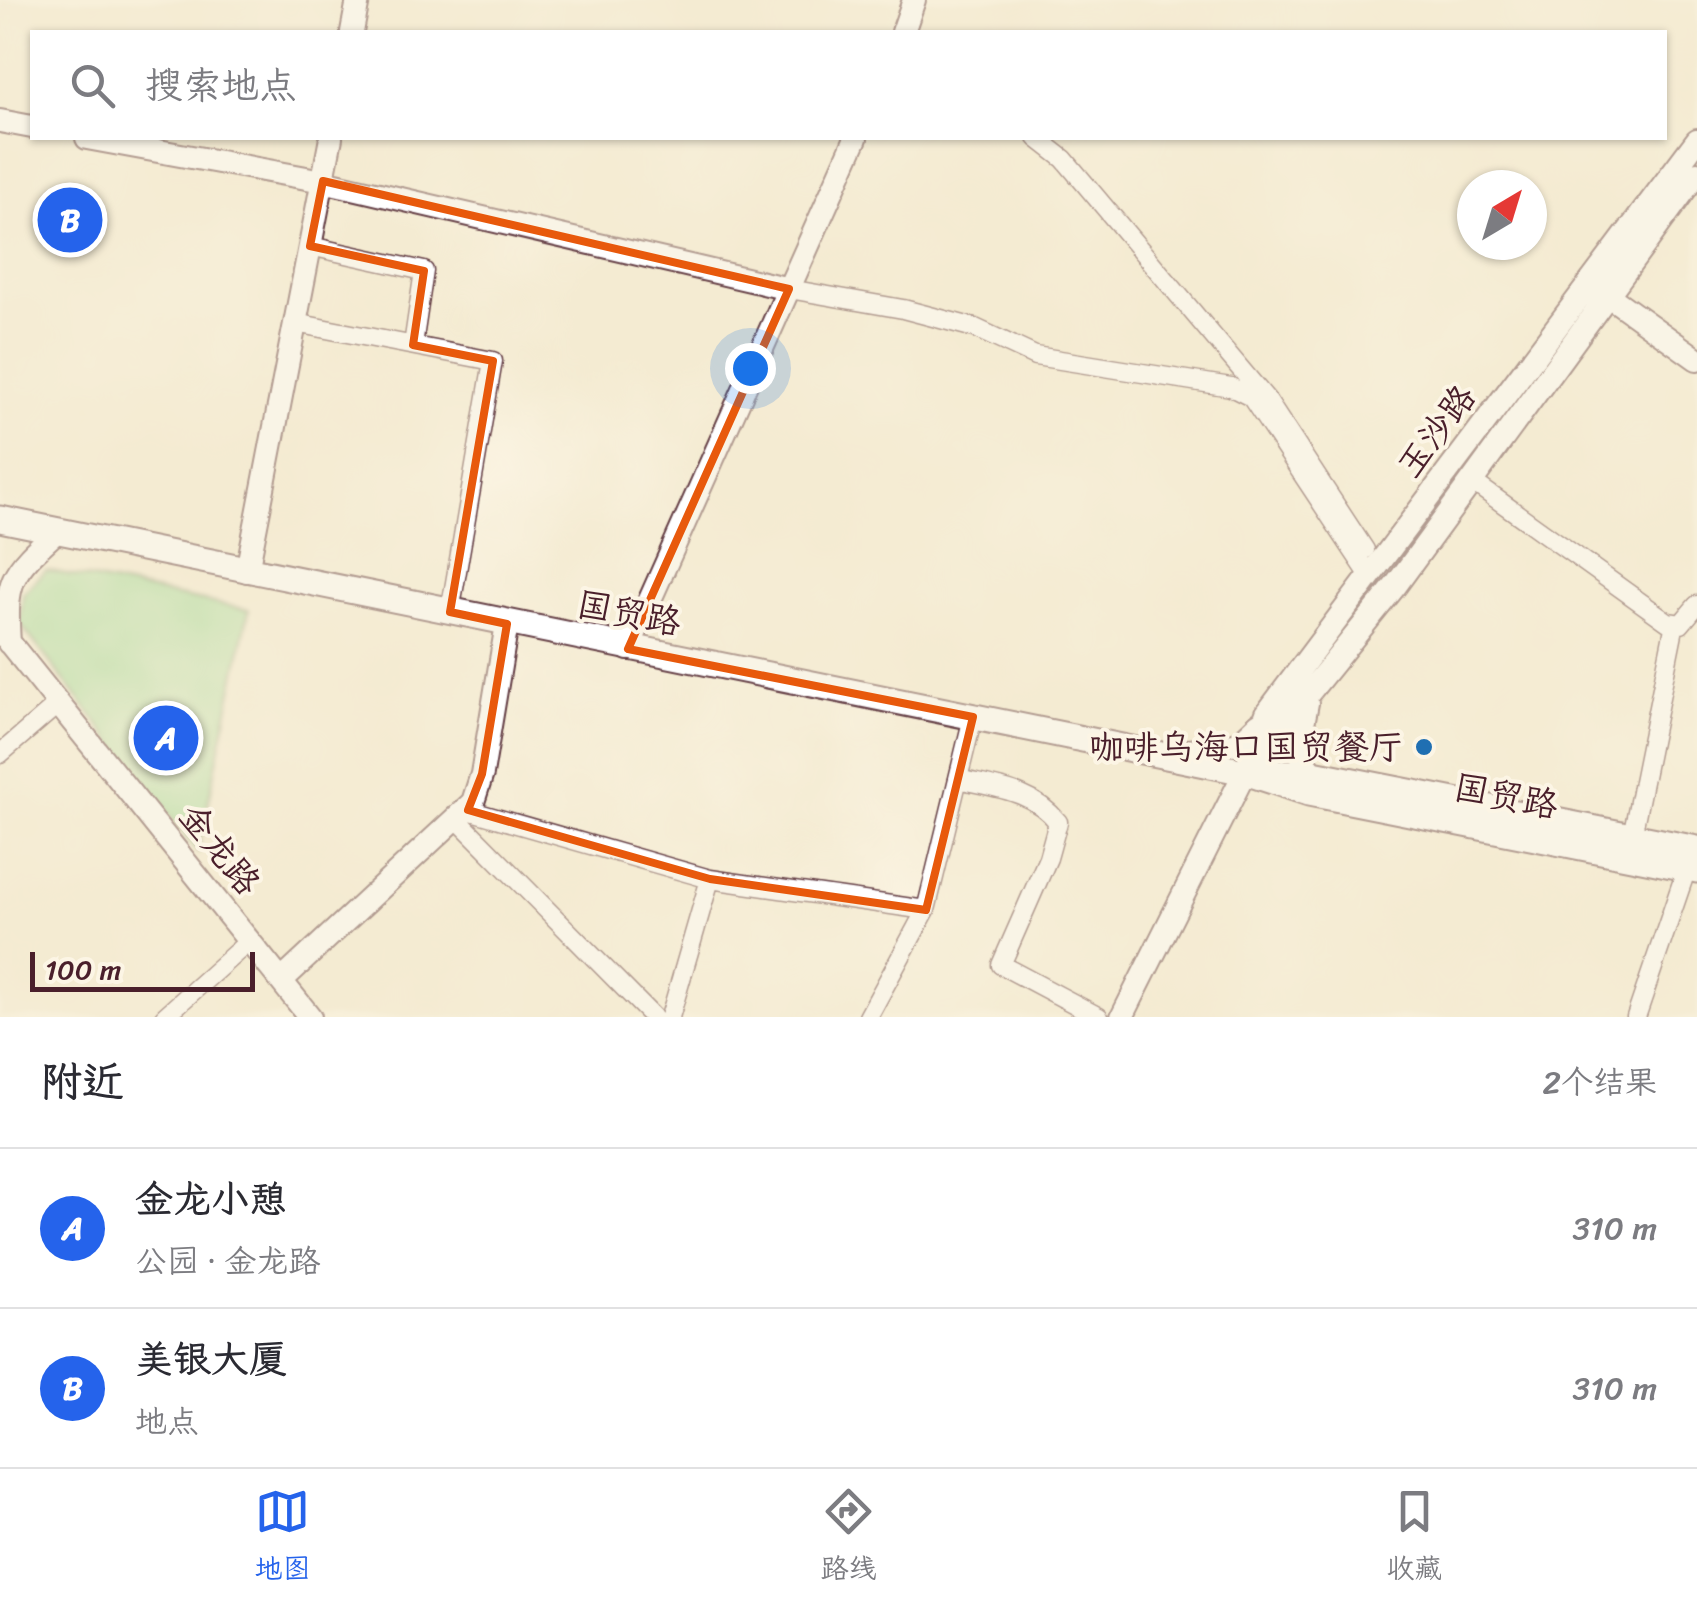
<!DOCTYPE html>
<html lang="zh">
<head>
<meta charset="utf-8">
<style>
	:root { --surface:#fff; --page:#f2f2f3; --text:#2b2b33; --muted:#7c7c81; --line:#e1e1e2; --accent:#2563eb }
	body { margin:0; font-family:Sriracha,"LXGW WenKai TC",sans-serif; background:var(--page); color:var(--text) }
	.compass { position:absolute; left:1457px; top:170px; width:90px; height:90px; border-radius:50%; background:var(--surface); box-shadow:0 2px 8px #0004; rotate:38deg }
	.scale { position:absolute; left:30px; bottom:25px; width:225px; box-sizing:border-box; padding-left:10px; border:5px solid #4a1f2b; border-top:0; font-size:28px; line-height:35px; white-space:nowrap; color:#4a1f2b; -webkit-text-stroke:8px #fcf5e5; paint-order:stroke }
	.you { position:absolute; left:750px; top:368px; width:35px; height:35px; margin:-25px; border:8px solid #fff; border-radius:50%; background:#1a73e8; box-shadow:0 0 0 15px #1a73e833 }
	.badge { display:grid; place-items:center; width:65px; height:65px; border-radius:50%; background:var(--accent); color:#fff; font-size:32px; font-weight:700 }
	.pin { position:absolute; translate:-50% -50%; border:5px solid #fff; box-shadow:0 2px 10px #0006 }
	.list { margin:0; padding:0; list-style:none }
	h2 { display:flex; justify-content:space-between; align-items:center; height:130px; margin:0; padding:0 40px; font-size:42px }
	h2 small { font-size:32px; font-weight:400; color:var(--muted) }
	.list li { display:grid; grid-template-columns:65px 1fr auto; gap:30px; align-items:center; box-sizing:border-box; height:160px; padding:0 40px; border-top:2px solid var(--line) }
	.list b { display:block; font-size:38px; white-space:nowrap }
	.list p { margin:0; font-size:32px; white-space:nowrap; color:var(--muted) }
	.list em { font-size:32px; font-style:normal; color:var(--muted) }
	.icon { flex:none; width:55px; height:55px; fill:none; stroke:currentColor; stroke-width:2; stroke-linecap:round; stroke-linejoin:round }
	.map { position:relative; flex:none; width:1697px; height:1017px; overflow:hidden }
	.search { position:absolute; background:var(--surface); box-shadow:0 2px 8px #0004; left:30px; right:30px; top:30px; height:110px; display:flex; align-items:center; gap:25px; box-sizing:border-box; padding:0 35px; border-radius:0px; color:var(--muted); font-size:38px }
	.sheet { height:450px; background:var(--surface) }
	nav { display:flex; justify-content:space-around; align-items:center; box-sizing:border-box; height:140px; border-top:2px solid var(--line); background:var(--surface); font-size:28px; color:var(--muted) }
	nav a { display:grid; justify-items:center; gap:5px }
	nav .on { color:var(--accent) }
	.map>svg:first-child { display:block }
	.green { fill:#94d68e; stroke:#6f7a5c; stroke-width:2.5 }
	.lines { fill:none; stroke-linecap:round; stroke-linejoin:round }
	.street-casing { stroke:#643e44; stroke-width:21 }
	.secondary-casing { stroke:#643e44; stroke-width:26 }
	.primary-casing { stroke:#643e44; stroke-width:29 }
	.street { stroke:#fff; stroke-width:18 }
	.secondary { stroke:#fff; stroke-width:22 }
	.primary { stroke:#fff; stroke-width:25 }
	.marked { fill:none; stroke:#e8590c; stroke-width:8; stroke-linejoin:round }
	.poi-dot { fill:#1f6fb2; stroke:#fcf5e5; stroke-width:4 }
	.labels { text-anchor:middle; stroke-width:8; stroke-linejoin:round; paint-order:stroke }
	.street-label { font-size:35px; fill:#4a1f2b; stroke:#fcf5e5 }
	.poi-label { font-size:35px; fill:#4a1f2b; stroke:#fcf5e5; text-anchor:end }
</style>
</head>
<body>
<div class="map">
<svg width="1697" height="1017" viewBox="0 0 1697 1017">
	<rect width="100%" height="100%" fill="#fcf5e5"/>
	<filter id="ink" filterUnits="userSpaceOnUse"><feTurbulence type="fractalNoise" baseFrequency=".01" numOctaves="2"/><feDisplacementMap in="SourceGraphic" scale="20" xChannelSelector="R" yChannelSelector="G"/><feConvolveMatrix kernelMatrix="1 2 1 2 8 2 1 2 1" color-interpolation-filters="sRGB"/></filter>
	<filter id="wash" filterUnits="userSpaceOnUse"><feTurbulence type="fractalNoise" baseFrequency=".0048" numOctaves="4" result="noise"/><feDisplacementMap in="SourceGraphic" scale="40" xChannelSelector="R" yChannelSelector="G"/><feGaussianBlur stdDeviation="2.25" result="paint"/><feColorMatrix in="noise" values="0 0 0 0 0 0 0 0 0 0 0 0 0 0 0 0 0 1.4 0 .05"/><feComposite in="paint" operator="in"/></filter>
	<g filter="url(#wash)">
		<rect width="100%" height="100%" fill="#f4ebd2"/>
		<path class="green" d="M 46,570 L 249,610 L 198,852 L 20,624 L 23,593 Z"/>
	</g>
	<g filter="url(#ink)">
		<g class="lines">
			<defs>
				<path id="street" d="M 1037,138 L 1064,159 L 1266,399 L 1365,550
					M 310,246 L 424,271 L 413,345
					M 789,289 L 903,309 L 975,328 L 1035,356 L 1231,387 L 1251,397 L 1370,576
					M 295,323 L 493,361 L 450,612
					M 1477,485 L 1668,622 L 1681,624 L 1697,605
					M 0,754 L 58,704
					M 958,779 C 996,788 1032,790 1058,822 L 1048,858 L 1001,965 L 1099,1017
					M 468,810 L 710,879 L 926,910
					M 458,820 L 653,1017
					M 1632,836 L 1675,623
					M 164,1017 L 249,941
					M 670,1017 L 710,879
					M 868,1017 L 926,910 L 973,717
					M 1636,1017 L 1687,868"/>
				<path id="secondary" d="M 352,32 L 358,0
					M 903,32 L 914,0
					M 0,121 L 32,127
					M 87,138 L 323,181 L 789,289
					M 1697,140 L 1267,713 L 1245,772 L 1396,585 L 1697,173
					M 1599,289 L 1697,359
					M 247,571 L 331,138
					M 0,631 L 310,1017
					M 9,643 C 5,580 10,573 56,532
					M 628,649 L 856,138
					M 1307,703 L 1298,750 L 1313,773
					M 1175,753 L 1239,743 L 1259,724
					M 281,981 L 473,802 L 482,774 L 507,624
					M 1122,1017 L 1245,772"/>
				<path id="primary" d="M 0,519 L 1245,772
					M 1697,849 L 1313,773 L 1245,772 L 1309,793 L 1697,870"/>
			</defs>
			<use href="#street" class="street-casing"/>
			<use href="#secondary" class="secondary-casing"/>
			<use href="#primary" class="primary-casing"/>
			<use href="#street" class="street"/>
			<use href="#secondary" class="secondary"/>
			<use href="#primary" class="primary"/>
		</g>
	</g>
	<path d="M0 0H1697V1017H0ZM 323,181 L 789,289 L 628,649 L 973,717 L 926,910 L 710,879 L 468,810 L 482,774 L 507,624 L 450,612 L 493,361 L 413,345 L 424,271 L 310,246 Z" fill="#f4ebd2" fill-opacity=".55" fill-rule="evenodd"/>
	<path class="marked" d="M 323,181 L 789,289 L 628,649 L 973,717 L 926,910 L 710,879 L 468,810 L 482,774 L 507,624 L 450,612 L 493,361 L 413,345 L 424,271 L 310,246 Z"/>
	<circle class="poi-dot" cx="1424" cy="747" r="10"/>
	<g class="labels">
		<g class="street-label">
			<text transform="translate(1436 431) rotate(-53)" y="12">玉沙路</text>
			<text transform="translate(629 613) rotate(11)" y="12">国贸路</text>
			<text transform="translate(1506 796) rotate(11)" y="12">国贸路</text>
			<text transform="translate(220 849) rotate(51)" y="12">金龙路</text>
		</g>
		<g class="poi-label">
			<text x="1404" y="759">咖啡乌海口国贸餐厅</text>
		</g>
	</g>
</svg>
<svg class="compass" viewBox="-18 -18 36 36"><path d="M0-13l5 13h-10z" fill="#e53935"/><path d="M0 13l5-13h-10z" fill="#7c7c81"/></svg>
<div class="scale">100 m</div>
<div class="you"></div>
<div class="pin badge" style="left:166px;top:738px">A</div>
<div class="pin badge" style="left:70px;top:220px">B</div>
<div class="search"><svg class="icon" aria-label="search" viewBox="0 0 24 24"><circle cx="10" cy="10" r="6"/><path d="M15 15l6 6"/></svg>搜索地点</div>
</div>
<section class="sheet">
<h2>附近<small>2个结果</small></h2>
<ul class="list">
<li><span class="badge">A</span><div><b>金龙小憩</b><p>公园 · 金龙路</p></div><em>310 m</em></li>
<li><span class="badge">B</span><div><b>美银大厦</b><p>地点</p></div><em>310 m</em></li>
</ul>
</section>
<nav>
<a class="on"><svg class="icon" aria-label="map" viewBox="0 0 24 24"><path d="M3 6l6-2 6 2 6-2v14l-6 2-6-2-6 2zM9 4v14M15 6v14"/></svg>地图</a>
<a><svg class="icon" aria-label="directions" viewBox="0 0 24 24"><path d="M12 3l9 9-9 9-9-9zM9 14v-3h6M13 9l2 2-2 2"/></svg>路线</a>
<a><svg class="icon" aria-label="saved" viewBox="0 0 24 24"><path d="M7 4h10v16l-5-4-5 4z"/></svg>收藏</a>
</nav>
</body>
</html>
